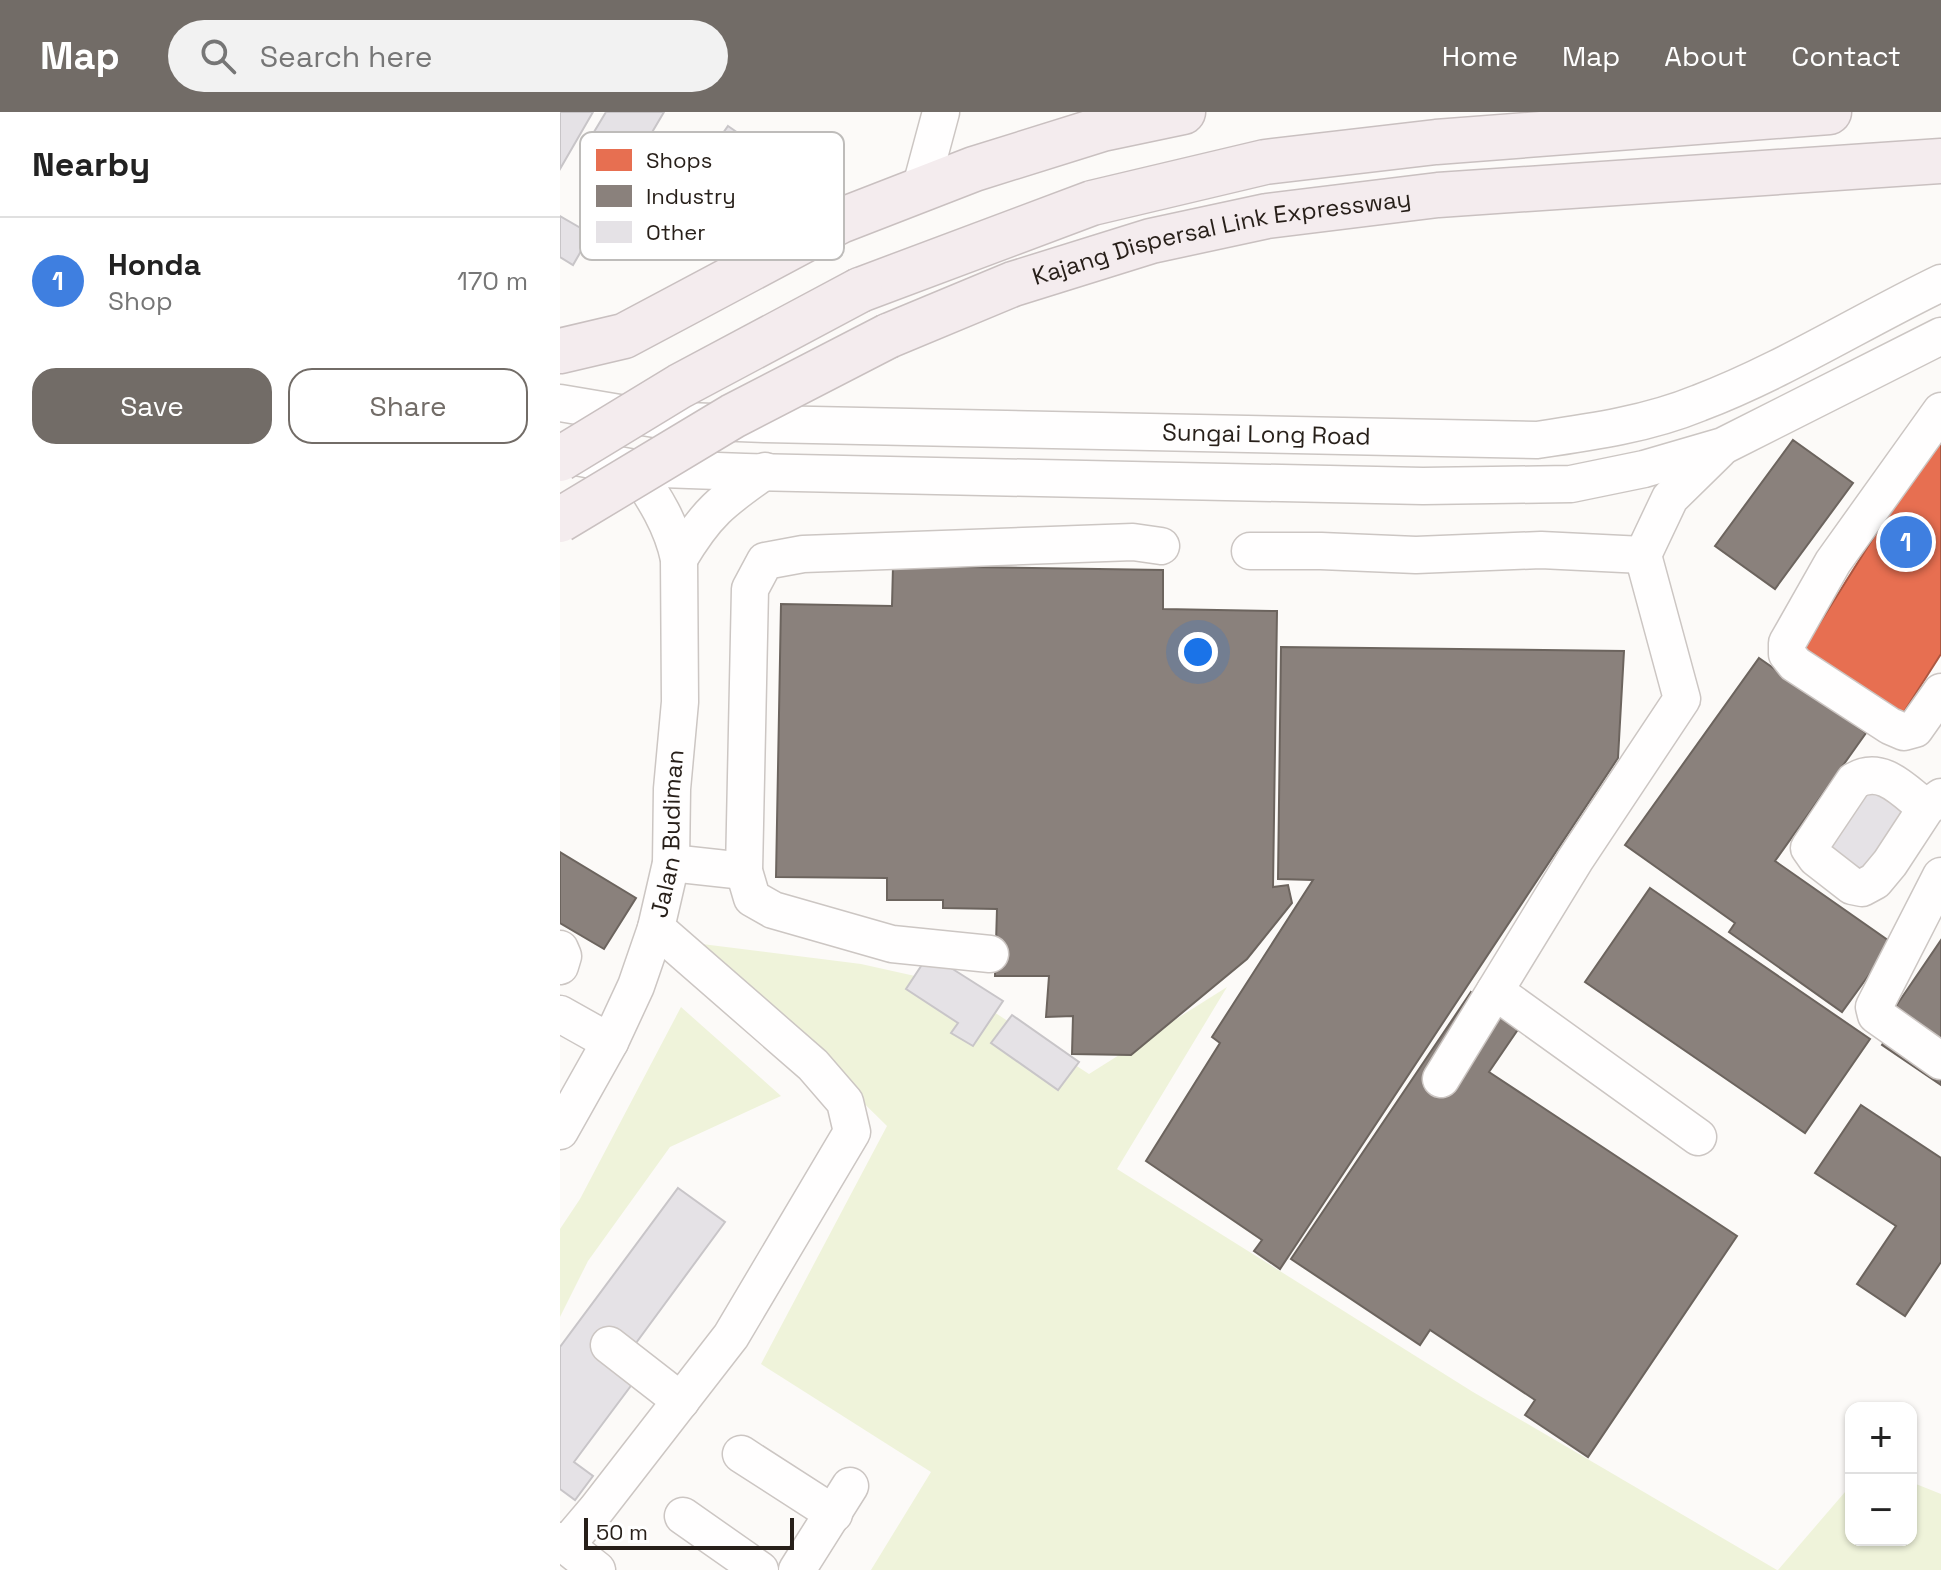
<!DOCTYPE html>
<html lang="en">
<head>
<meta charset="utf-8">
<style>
	:root { --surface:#fff; --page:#f2f2f2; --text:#222; --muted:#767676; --line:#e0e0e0; --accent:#726c67 }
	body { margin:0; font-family:"Space Grotesk",sans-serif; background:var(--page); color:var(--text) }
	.controls { position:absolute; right:24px; bottom:24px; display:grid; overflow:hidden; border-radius:16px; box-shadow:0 2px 6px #0004 }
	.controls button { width:72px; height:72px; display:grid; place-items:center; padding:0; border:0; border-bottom:2px solid var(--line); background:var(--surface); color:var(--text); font:40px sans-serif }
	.scale { position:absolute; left:24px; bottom:20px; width:210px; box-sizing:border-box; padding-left:8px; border:4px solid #271f19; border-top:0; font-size:22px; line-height:28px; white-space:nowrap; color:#271f19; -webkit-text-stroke:6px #fff; paint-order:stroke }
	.you { position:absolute; left:638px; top:540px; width:28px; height:28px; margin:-20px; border:6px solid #fff; border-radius:50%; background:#1a73e8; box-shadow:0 0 0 12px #1a73e833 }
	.badge { display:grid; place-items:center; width:52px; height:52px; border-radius:50%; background:var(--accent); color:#fff; font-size:26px; font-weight:700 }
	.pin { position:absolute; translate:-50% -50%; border:4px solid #fff; box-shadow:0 2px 8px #0006 }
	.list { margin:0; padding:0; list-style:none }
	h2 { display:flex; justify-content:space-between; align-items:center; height:104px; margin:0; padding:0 32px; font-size:34px }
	h2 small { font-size:26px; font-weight:400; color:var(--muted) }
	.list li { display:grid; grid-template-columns:52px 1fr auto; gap:24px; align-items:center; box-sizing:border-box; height:128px; padding:0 32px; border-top:2px solid var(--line) }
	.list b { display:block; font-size:30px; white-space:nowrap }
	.list p { margin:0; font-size:26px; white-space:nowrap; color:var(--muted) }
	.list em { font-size:26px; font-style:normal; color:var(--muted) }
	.actions { display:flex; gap:16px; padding:24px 32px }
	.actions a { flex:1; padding:18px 0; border:2px solid var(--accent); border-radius:24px; text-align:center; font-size:28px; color:var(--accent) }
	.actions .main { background:var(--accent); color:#fff }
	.icon { flex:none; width:44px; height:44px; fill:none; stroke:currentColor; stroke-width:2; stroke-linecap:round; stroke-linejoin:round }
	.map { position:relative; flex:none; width:1381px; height:1458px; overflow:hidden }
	header { display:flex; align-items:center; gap:48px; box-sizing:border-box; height:112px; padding:0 40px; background:var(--accent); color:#fff }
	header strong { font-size:38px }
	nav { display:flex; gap:44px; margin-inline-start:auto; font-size:28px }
	.search { width:560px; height:72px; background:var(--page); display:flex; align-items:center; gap:20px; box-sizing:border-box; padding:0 28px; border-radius:44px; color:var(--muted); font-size:30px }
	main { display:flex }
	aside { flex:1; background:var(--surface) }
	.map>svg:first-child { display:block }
	.green { fill:#eff3da }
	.shops { fill:#e76f51; stroke:#ad5740; stroke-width:2 }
	.industry { fill:#8a817c; stroke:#6c645e; stroke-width:2 }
	.building { fill:#e5e2e6; stroke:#c8c5c8; stroke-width:2 }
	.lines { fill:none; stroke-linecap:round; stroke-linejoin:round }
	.minor-casing { stroke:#ccc6c3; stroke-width:39 }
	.highway-casing { stroke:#c9c0c0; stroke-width:47 }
	.minor { stroke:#fffefe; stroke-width:36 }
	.highway { stroke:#f4ecee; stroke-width:44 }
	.highway-bridge-casing { stroke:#c9c0c0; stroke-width:47; stroke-linecap:butt }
	.highway-bridge { stroke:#f4ecee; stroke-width:44 }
	.labels { text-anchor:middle; stroke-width:8; stroke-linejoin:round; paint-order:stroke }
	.street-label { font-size:24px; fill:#271f19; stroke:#fff }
	.key { fill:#fff; stroke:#bebcba; stroke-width:2 }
	.key-label { font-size:22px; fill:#271f19 }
</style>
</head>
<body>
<header>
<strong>Map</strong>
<div class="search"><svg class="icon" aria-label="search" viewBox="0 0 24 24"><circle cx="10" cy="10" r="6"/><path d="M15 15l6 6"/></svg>Search here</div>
<nav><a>Home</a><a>Map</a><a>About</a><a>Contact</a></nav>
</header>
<main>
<aside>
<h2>Nearby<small></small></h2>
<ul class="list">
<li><span class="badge" style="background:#3f7fe0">1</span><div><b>Honda</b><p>Shop</p></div><em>170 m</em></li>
</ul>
<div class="actions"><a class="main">Save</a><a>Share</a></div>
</aside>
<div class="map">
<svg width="1381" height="1458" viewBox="0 0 1381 1458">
	<rect width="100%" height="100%" fill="#fcfaf8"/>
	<path class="green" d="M 142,832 L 301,852 L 391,872 L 529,962 L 667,875 L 557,1057 L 913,1280 L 1217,1458 L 311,1458 L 371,1360 L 201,1252 L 327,1014 Z
		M 121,895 L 221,984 L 110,1035 L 28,1149 L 0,1205 L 0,1117 L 20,1087 Z
		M 1351,1370 L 1381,1382 L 1381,1458 L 1218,1458 L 1291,1373 L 1291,1428 L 1351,1428 Z"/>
	<path class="shops" d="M 1381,318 L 1381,542 L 1342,603 L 1241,541 Z"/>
	<path class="industry" d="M 1233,328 L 1293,371 L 1215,477 L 1155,434 Z
		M 333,454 L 603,458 L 603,497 L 717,499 L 713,775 L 728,773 L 732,791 L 687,847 L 571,943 L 512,942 L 513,904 L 486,905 L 489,864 L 435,864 L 437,797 L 383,796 L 383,788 L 327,788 L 327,766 L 216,765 L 221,492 L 332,494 Z
		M 721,535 L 1064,539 L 1058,646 L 720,1157 L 694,1139 L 702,1128 L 586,1049 L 660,931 L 652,925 L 753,768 L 718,767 Z
		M 1199,546 L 1306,621 L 1215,749 L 1332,831 L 1282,900 L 1169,820 L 1175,811 L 1065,733 Z
		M 0,740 L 76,786 L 44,837 L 0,811 Z
		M 1090,776 L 1310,927 L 1245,1021 L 1025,870 Z
		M 1381,828 L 1381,973 L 1322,933 L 1338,908 L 1330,903 Z
		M 911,880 L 961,913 L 929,960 L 1177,1124 L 1028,1345 L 965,1303 L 975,1288 L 870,1218 L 860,1233 L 731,1147 Z
		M 1301,993 L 1381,1046 L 1381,1150 L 1345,1204 L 1297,1172 L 1336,1114 L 1255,1061 Z"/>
	<path class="building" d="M 0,0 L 33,0 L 0,57 Z
		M 46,0 L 104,0 L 68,61 L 25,35 Z
		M 168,14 L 207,41 L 167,98 L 128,71 Z
		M 0,104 L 31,122 L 13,153 L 0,145 Z
		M 1304,665 L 1348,692 L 1304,760 L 1261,733 Z
		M 369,842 L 443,889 L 413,934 L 391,921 L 398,911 L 346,877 Z
		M 452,903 L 519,950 L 498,978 L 431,931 Z
		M 118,1076 L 165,1110 L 65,1246 L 82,1259 L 14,1350 L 33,1364 L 15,1388 L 0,1377 L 0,1235 Z"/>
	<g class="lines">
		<defs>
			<g id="minor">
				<path d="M 360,78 L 381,0"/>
				<path id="s1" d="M 0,291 L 101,308 L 205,312 L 977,328 C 1032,320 1088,312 1139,291 C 1223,259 1300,210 1381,171"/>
				<path d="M 1381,299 L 1273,450 L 1227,531 L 1227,542 L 1235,552 L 1330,614 L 1344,620 L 1355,617 L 1381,580"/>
				<path d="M 0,342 L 74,356 L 185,360 L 863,374 L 1011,372 L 1084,357 L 1163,334 L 1381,224"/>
				<path d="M 690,439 L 761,439 L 856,443 L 981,438 L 1083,443 L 1110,386 L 1159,338"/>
				<path d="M 119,447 C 146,401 162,389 205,359"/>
				<path d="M 1366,696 C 1344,679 1322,652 1294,669 L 1249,736 L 1256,746 L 1292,774 L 1302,776 L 1315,769 L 1330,751 L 1366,696 L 1381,685"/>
				<path d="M 111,751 L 184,759"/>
				<path d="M 1381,764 L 1314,895 L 1316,903 L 1381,949"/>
				<path d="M 0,837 L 3,844 L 0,854"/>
				<path d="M 430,842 L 332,832 L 213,798 L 192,786 L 184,759 L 190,477 L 205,449 L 243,442 L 573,430 L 601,434"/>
				<path d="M 935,879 L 1138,1025"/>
				<path id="s2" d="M 0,902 L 50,930 L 76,874 L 96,816 L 111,751 L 112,677 L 120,590 L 119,447 C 112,413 94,385 74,356"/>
				<path d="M 881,967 L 1015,748 L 1122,587 L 1083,443"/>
				<path d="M 0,1019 L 50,930"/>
				<path d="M 49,1233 L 121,1289"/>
				<path d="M 181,1342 L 274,1402"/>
				<path d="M 123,1404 L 200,1458"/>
				<path d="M 0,1429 L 37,1458"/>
				<path d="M 7,1432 L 36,1398 L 171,1224 L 292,1020 L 285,990 L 253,953 L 96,816"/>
				<path d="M 237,1458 L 290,1374"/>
			</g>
			<g id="highway">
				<path d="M 300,178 L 532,91 L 705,50 L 876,30 L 1269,0"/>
				<path id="s3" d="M 328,224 L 453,172 L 591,129 L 707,104 L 878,83 L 1381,49"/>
				<path d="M 0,239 L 64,224 L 280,109 L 414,57 L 542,17 L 623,0"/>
			</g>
		</defs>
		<use href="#minor" class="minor-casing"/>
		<use href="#highway" class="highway-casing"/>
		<use href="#minor" class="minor"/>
		<use href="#highway" class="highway"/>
		<defs>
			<path id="highway-bridge" d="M 0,347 L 120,274 L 300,178
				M 0,408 L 173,304 L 328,224"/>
		</defs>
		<use href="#highway-bridge" class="highway-bridge-casing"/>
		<use href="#highway-bridge" class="highway-bridge"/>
	</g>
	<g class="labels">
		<g class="street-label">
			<text dy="8" stroke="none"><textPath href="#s3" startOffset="350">Kajang Dispersal Link Expressway</textPath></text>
			<text dy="8" stroke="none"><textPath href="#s1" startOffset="708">Sungai Long Road</textPath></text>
			<text dy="8" stroke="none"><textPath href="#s2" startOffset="276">Jalan Budiman</textPath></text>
		</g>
	</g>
	<rect x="20" y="20" width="264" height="128" rx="12" class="key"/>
	<rect x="36" y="37" width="36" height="22" fill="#e76f51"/>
	<rect x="36" y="73" width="36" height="22" fill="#8a817c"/>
	<rect x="36" y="109" width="36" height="22" fill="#e5e2e6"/>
	<g class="key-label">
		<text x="86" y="56">Shops</text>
		<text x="86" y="92">Industry</text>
		<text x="86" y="128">Other</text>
	</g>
</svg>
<div class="controls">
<button>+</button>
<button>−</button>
</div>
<div class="scale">50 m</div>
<div class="you"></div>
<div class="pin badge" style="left:1346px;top:430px;background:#3f7fe0">1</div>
</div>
</main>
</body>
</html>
